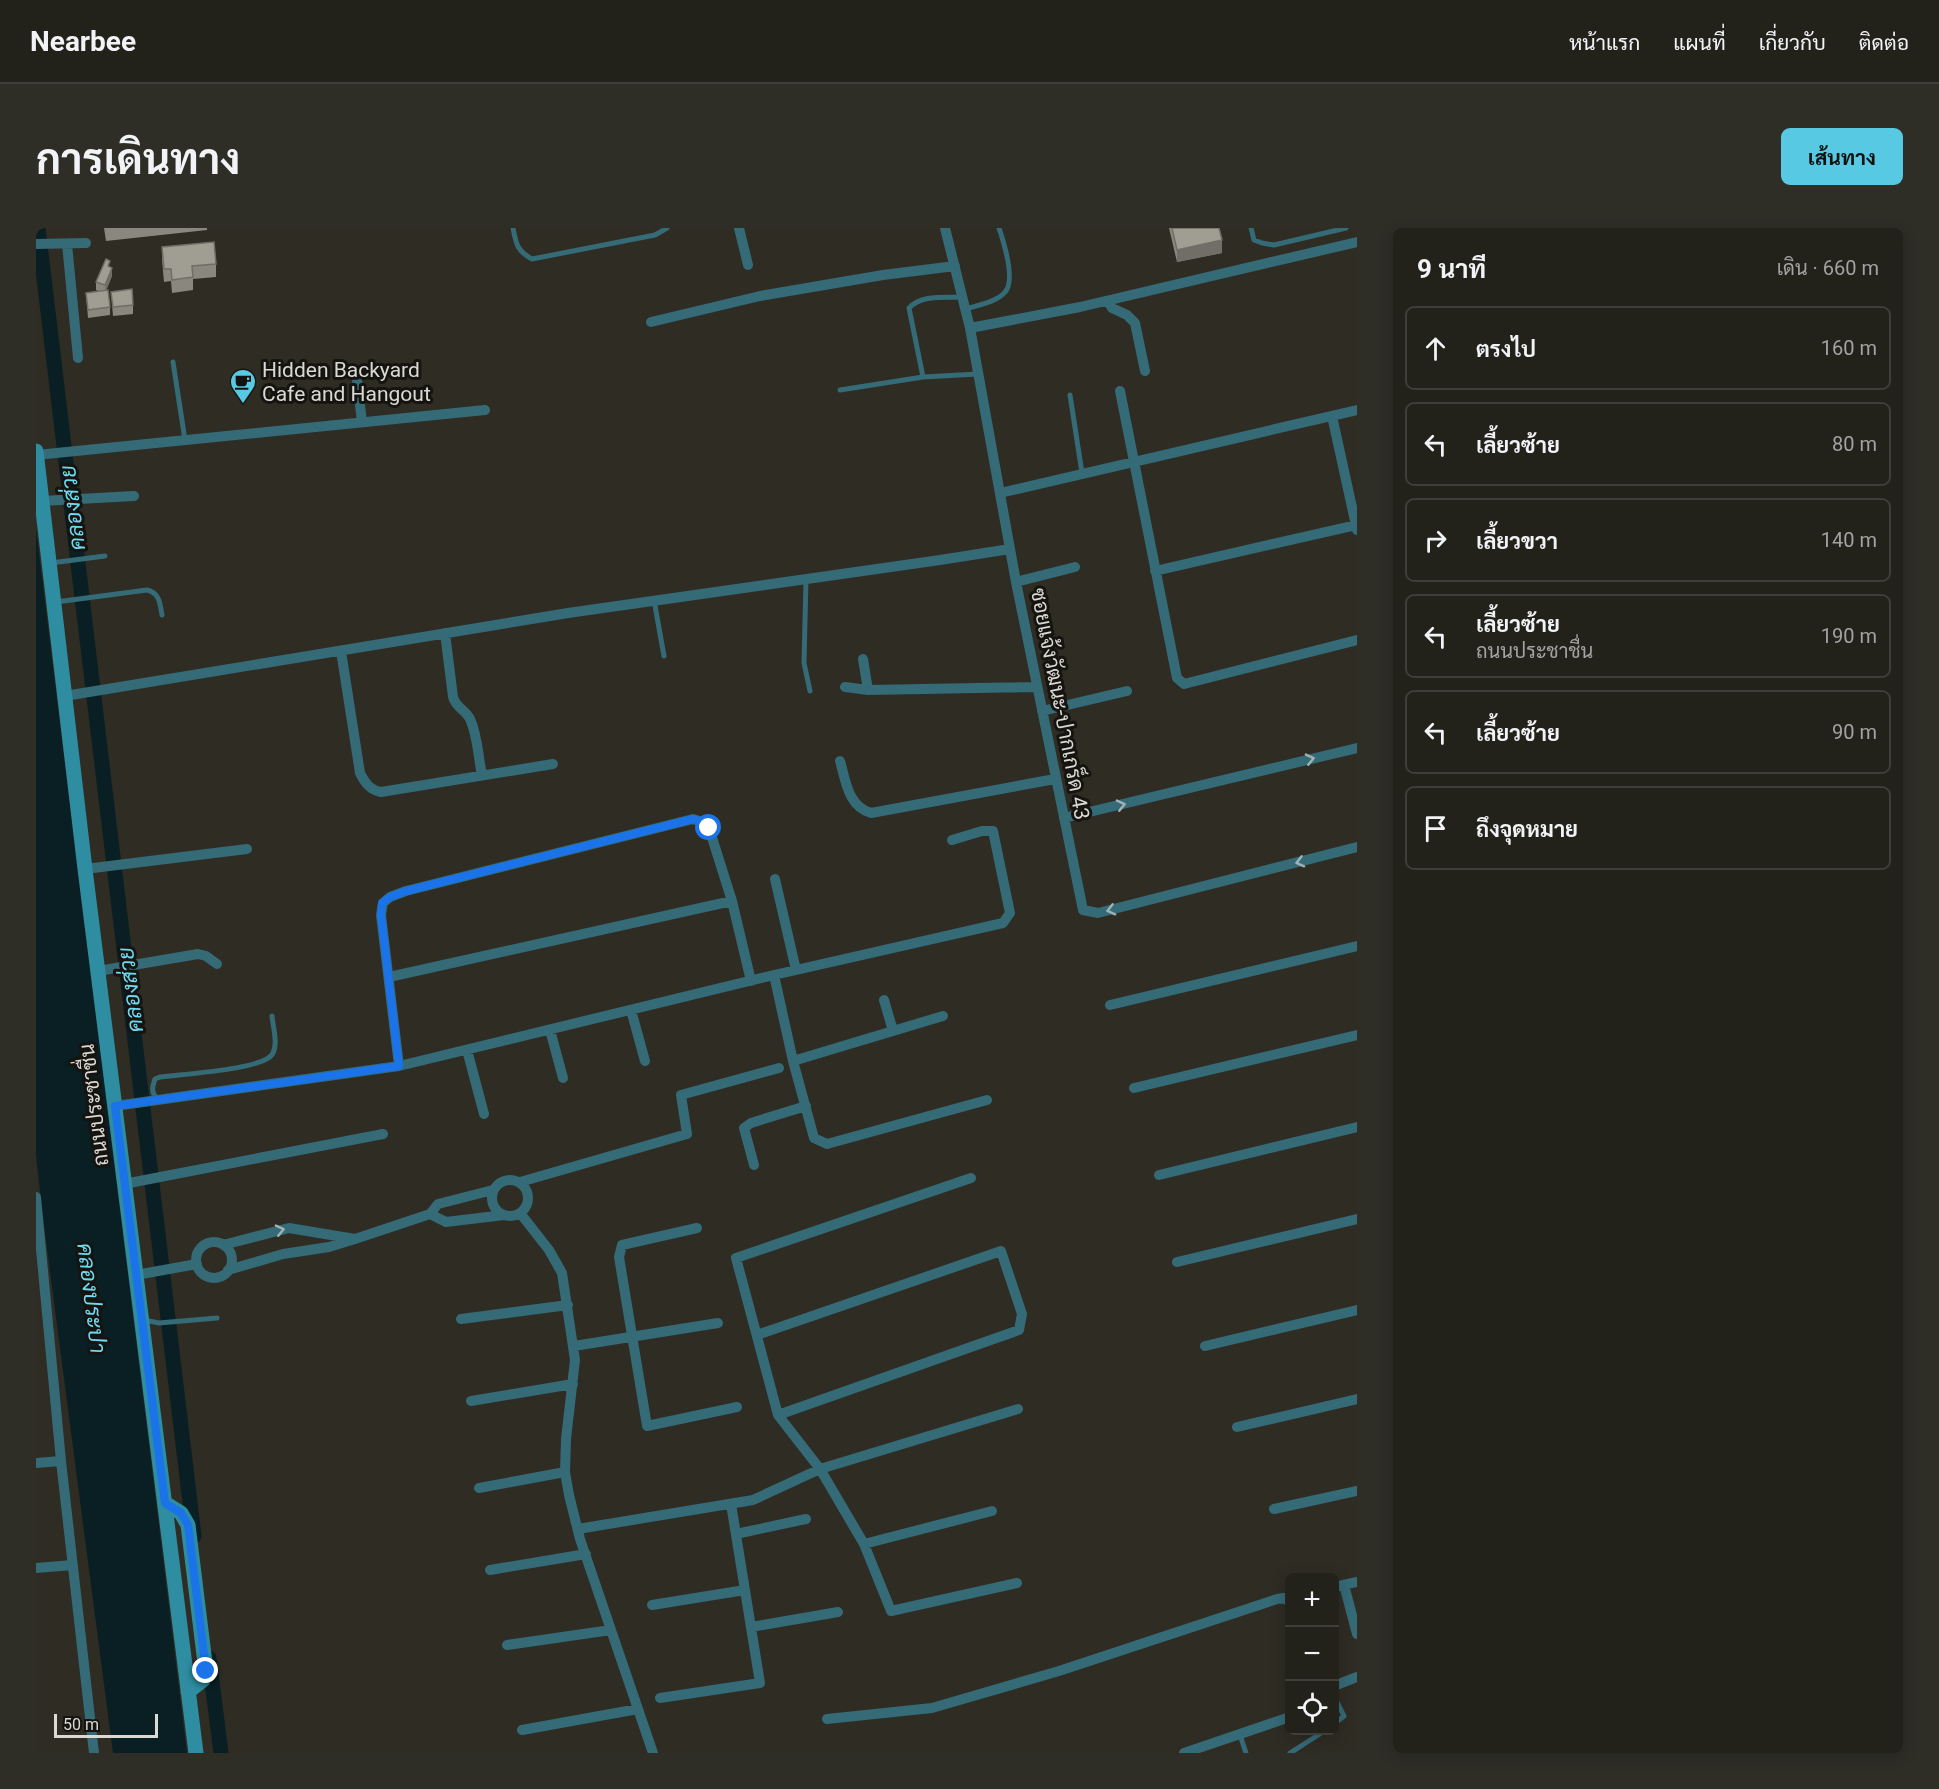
<!DOCTYPE html>
<html lang="th">
<head>
<meta charset="utf-8">
<style>
	:root { --surface:#22211a; --page:#2e2e27; --text:#f1f3f6; --muted:#a2a3a2; --line:#3f3e39; --accent:#57c9e2 }
	body { margin:0; font-family:Roboto,Sarabun,sans-serif; background:var(--page); color:var(--text) }
	.controls { position:absolute; right:18px; bottom:18px; display:grid; overflow:hidden; border-radius:9px; box-shadow:0 3px 15px #0003 }
	.controls button { width:54px; height:54px; display:grid; place-items:center; padding:0; border:0; border-bottom:2px solid var(--line); background:var(--surface); color:var(--text); font:30px sans-serif }
	.scale { position:absolute; left:18px; bottom:15px; width:104px; box-sizing:border-box; padding-left:6px; border:3px solid #dbd9d3; border-top:0; font-size:16px; line-height:21px; white-space:nowrap; color:#dbd9d3; -webkit-text-stroke:4px #151410; paint-order:stroke }
	.stop { position:absolute; width:18px; height:18px; margin:-14px; border:4px solid #1a73e8; border-radius:50%; background:#fff }
	.stop.end { background:#1a73e8; border-color:#fff; box-shadow:0 2px 6px #0008 }
	.list { margin:0; padding:0; list-style:none }
	h2 { display:flex; justify-content:space-between; align-items:center; height:78px; margin:0; padding:0 24px; font-size:26px }
	h2 small { font-size:20px; font-weight:400; color:var(--muted) }
	.list li { display:grid; grid-template-columns:39px 1fr auto; gap:18px; align-items:center; box-sizing:border-box; height:84px; margin:0 12px 12px; padding:0 12px; border:2px solid var(--line); border-radius:9px }
	.list b { display:block; font-size:22px; white-space:nowrap }
	.list p { margin:0; font-size:20px; white-space:nowrap; color:var(--muted) }
	.list em { font-size:20px; font-style:normal; color:var(--muted) }
	.icon { flex:none; width:33px; height:33px; fill:none; stroke:currentColor; stroke-width:2; stroke-linecap:round; stroke-linejoin:round }
	.map { position:relative; flex:none; width:1321px; height:1525px; overflow:hidden; border-radius:9px }
	header { display:flex; align-items:center; gap:36px; box-sizing:border-box; height:84px; padding:0 30px; background:var(--surface); border-bottom:2px solid var(--line) }
	header strong { font-size:28px }
	nav { display:flex; gap:33px; margin-inline-start:auto; font-size:21px }
	.intro { display:flex; align-items:center; justify-content:space-between; box-sizing:border-box; height:144px; padding:0 36px }
	h1 { margin:0; font-size:42px }
	.button { padding:15px 27px; border-radius:9px; background:var(--accent); color:#111; font-size:21px; font-weight:700 }
	main { display:flex; gap:36px; padding:0 36px }
	aside { flex:1; background:var(--surface); border-radius:9px; box-shadow:0 3px 15px #0003 }
	.map>svg:first-child { display:block }
	.water { fill:#091f24 }
	.lines { fill:none; stroke-linecap:round; stroke-linejoin:round }
	.canal { stroke:#091f24; stroke-width:15 }
	.lane { stroke:#356a77; stroke-width:5 }
	.street { stroke:#356a77; stroke-width:10 }
	.secondary { stroke:#2e8da1; stroke-width:15 }
	.wall { fill:#8a877e }
	.shaded-wall { fill:#706e66 }
	.building { fill:#a09d92; stroke:#706e66; stroke-width:1.5 }
	.oneway { stroke:#a1b2b3 }
	.route { stroke:#1a73e8; stroke-width:8 }
	.labels { text-anchor:middle; stroke-width:6; stroke-linejoin:round; paint-order:stroke }
	.poi-label { font-size:21px; fill:#dbd9d3; stroke:#151410; text-anchor:start }
	.street-label { font-size:21px; fill:#dbd9d3; stroke:#151410 }
	.water-label { font-size:22px; font-style:italic; fill:#6fd9f1; stroke:#151410 }
</style>
</head>
<body>
<header>
<strong>Nearbee</strong>
<nav><a>หน้าแรก</a><a>แผนที่</a><a>เกี่ยวกับ</a><a>ติดต่อ</a></nav>
</header>
<div class="intro"><h1>การเดินทาง</h1><a class="button">เส้นทาง</a></div>
<main>
<div class="map">
<svg width="1321" height="1525" viewBox="0 0 1321 1525">
	<rect width="100%" height="100%" fill="#2e2c23"/>
	<path class="water" d="M 0,301 L 151,1525 L 77,1525 L 6,982 L 0,927 Z"/>
	<g class="lines">
		<path class="canal" d="M 2,0 L 158,1308
			M 173,1430 L 185,1525"/>
		<path class="lane" d="M 477,0 C 480,16 481,23 496,31 L 619,7 L 631,0
			M 1215,0 L 1218,12 L 1226,15 L 1238,17 L 1310,0
			M 926,69 C 909,70 886,66 873,80 L 887,149 L 942,146
			M 930,81 C 942,77 961,74 969,64 C 980,52 968,15 963,0
			M 137,134 L 149,212
			M 804,162 L 887,149
			M 1034,167 L 1046,245
			M 15,335 L 69,328
			M 770,351 L 768,435 L 774,463
			M 618,372 L 628,428
			M 20,374 L 111,362 C 124,365 124,376 126,387
			M 121,870 C 115,865 116,859 119,851 L 124,849 C 144,846 230,842 237,825 C 242,815 237,799 236,788
			M 108,1092 L 123,1095 L 181,1090
			M 1298,1468 L 1308,1488 L 1298,1496
			M 1204,1507 L 1210,1525
			M 1254,1525 L 1290,1502"/>
		<path class="street" d="M 703,0 L 712,37
			M 909,0 L 934,100 L 980,354 L 1047,682 L 1062,685 L 1321,619
			M 0,16 L 50,15
			M 31,16 L 42,130
			M 1072,73 L 1076,80 L 1091,87 L 1099,95 L 1109,143
			M 615,94 L 724,68 L 847,47 L 919,38
			M 934,100 L 1044,79 L 1321,14
			M 320,144 L 326,194
			M 1084,163 L 1141,450 L 1148,456 L 1321,412
			M 1296,188 L 1321,302
			M 0,227 L 449,182
			M 964,265 L 1321,182
			M 6,273 L 98,268
			M 1119,343 L 1320,297
			M 980,354 L 1039,339
			M 409,405 L 417,469 C 420,480 430,482 434,491 C 442,508 442,529 446,547
			M 305,423 L 324,545 C 329,555 334,562 345,564 L 517,536
			M 827,431 L 832,462
			M 809,459 L 832,462 L 1001,459
			M 29,468 L 532,385 L 904,332 L 974,321
			M 1006,483 L 1091,463
			M 804,533 C 810,554 812,578 835,585 L 1019,551
			M 1028,590 L 1321,520
			M 49,641 L 211,621
			M 739,651 L 760,742
			M 62,743 L 162,726 L 170,728 L 181,736
			M 738,747 L 757,833 L 778,910 L 791,916 L 951,872
			M 353,749 L 696,673
			M 848,772 L 857,803
			M 1074,777 L 1321,718
			M 595,782 L 609,833
			M 514,802 L 527,850
			M 431,822 L 448,886
			M 757,833 L 907,788
			M 363,838 L 345,687 L 347,675 L 354,669 L 370,663 L 657,591 L 667,594 L 673,600 L 696,673 L 715,753
			M 1098,860 L 1321,807
			M 79,878 L 363,838 L 738,747 L 967,695 L 974,685 L 957,603 L 946,603 L 916,612
			M 718,937 L 708,900 L 715,895 L 770,878
			M 1123,947 L 1321,899
			M 935,950 L 700,1030 L 742,1187 L 784,1241 L 828,1316 L 855,1383 L 981,1355
			M456 970a18 18 0 1 1 36 0a18 18 0 1 1-36 0Z
			M 484,954 L 651,906 L 645,867 L 743,840
			M 88,956 L 347,906
			M 0,969 L 25,1233 L 58,1525
			M 484,985 L 513,1022 L 526,1045 L 539,1132 L 530,1211 L 529,1244 L 533,1267 L 544,1311 L 617,1525
			M 394,986 L 410,994 L 468,987
			M 661,1000 L 586,1017 L 583,1029 L 611,1198 L 701,1179
			M 319,1011 L 394,986 L 402,976 L 457,962
			M160 1032a18 18 0 1 1 36 0a18 18 0 1 1-36 0Z
			M 187,1017 L 253,1000 L 319,1011 L 293,1019 L 247,1026 L 192,1042
			M 1141,1034 L 1321,991
			M 100,1047 L 161,1036
			M 425,1091 L 532,1077
			M 721,1107 L 965,1023 L 986,1086 L 983,1102 L 742,1187
			M 538,1118 L 682,1095
			M 1169,1118 L 1321,1082
			M 435,1173 L 537,1156
			M 1201,1199 L 1321,1171
			M 0,1235 L 25,1233
			M 443,1260 L 529,1244
			M 1238,1281 L 1321,1263
			M 542,1301 L 717,1272 L 784,1241 L 982,1181
			M 700,1306 L 770,1291
			M 828,1316 L 956,1283
			M 0,1340 L 37,1337
			M 454,1342 L 550,1326
			M 1308,1357 L 1321,1406
			M 1298,1359 L 1321,1354
			M 616,1377 L 709,1362
			M 715,1399 L 802,1384
			M 471,1417 L 575,1402
			M 1298,1458 L 1321,1449
			M 624,1470 L 724,1455 L 695,1276
			M 791,1491 L 896,1480 L 1023,1443 L 1241,1371 L 1248,1370 L 1254,1375
			M 486,1502 L 602,1481
			M 1148,1525 L 1254,1489"/>
		<path class="secondary" d="M 0,223 L 49,641 L 160,1525
			M 129,1275 L 145,1285 L 152,1297 L 170,1443 L 167,1452 L 152,1464"/>
	</g>
	<path class="wall" d="M 68,0 L 173,0 L 171,0 L 171,2 L 70,13 Z
		M 1133,0 L 1183,0 L 1186,25 L 1141,34 Z
		M 126,19 L 180,36 L 180,49 L 157,51 L 157,62 L 136,65 L 135,53 L 128,54 L 126,32 Z
		M 74,39 L 76,48 L 70,62 L 74,79 L 74,87 L 52,90 L 50,65 L 62,63 L 60,62 L 60,54 Z
		M 75,64 L 97,77 L 97,86 L 77,88 Z"/>
	<path class="shaded-wall" d="M 1186,12 L 1186,25 L 1141,34 L 1141,22 Z
		M 76,40 L 76,48 L 69,66 L 69,57 Z"/>
	<path class="building" d="M 1136,0 L 1183,0 L 1186,12 L 1141,22 Z
		M 178,14 L 180,36 L 156,38 L 157,49 L 136,52 L 135,41 L 128,41 L 126,19 Z
		M 70,31 L 74,33 L 72,38 L 76,40 L 69,57 L 60,54 Z
		M 96,61 L 97,77 L 77,79 L 75,64 Z
		M 72,62 L 74,79 L 52,82 L 50,65 Z"/>
	<defs><path id="oneway-chevron" d="M-2-3.5L2.5 0L-2 3.5" fill="none" stroke-width="1.6" stroke-linecap="round" stroke-linejoin="round" transform="scale(1.5)"/></defs>
	<g class="oneway">
		<use href="#oneway-chevron" transform="translate(1274 531) rotate(-13)"/>
		<use href="#oneway-chevron" transform="translate(1085 577) rotate(-13)"/>
		<use href="#oneway-chevron" transform="translate(1264 634) rotate(166)"/>
		<use href="#oneway-chevron" transform="translate(1075 682) rotate(166)"/>
		<use href="#oneway-chevron" transform="translate(244 1002) rotate(-13)"/>
	</g>
	<g class="lines">
		<path class="route" d="M 170,1443 L 152,1297 L 145,1285 L 129,1275 L 79,878 L 363,838 L 345,687 L 346,675 L 354,669 L 370,663 L 657,591 L 667,594 L 673,600"/>
	</g>
	<defs>
		<symbol id="cafe-pin" viewBox="-11 -11 22 30"><path d="M0 17L-7.5 6A9.5 9.5 0 1 1 7.5 6Z" fill="#57c9e2" stroke="#151410"/><path d="M-5.5-4.5H6V0H3Q3 3.5 0 3.5H-2.5Q-5.5 3.5-5.5 0ZM3-3.2v2h1.7v-2ZM-6 4.5H4V6H-6Z" fill="#111"/></symbol>
	</defs>
	<g fill-rule="evenodd">
		<use href="#cafe-pin" x="192" y="139" width="30" height="40"/>
	</g>
	<g class="labels">
		<g class="poi-label">
			<text x="226" y="149">Hidden Backyard<tspan x="226" dy="24">Cafe and Hangout</tspan></text>
		</g>
		<g class="street-label">
			<text transform="translate(1024 476) rotate(79)" y="7">ซอยแจ้งวัฒนะ-ปากเกร็ด 43</text>
			<text transform="translate(58 877) rotate(-97)" y="7">ถนนประชาชื่น</text>
		</g>
		<g class="water-label">
			<text transform="translate(36 280) rotate(-97)" y="8">คลองส่วย</text>
			<text transform="translate(94 762) rotate(-97)" y="8">คลองส่วย</text>
			<text transform="translate(56 1070) rotate(83)" y="8">คลองประปา</text>
		</g>
	</g>
</svg>
<div class="controls">
<button>+</button>
<button>−</button>
<button><svg class="icon" aria-label="locate" viewBox="0 0 24 24"><circle cx="12" cy="12" r="6"/><path d="M12 2v4M12 18v4M2 12h4M18 12h4"/></svg></button>
</div>
<div class="scale">50 m</div>
<div class="stop" style="left:673px;top:600px"></div>
<div class="stop end" style="left:170px;top:1443px"></div>
</div>
<aside>
<h2>9 นาที<small>เดิน · 660 m</small></h2>
<ul class="list">
<li><svg class="icon" aria-label="ahead" viewBox="0 0 24 24"><path d="M12 20V5M6 11l6-6 6 6"/></svg><div><b>ตรงไป</b></div><em>160 m</em></li>
<li><svg class="icon" aria-label="left" viewBox="0 0 24 24"><path d="M17 20v-9H6M10 6l-5 5 5 5"/></svg><div><b>เลี้ยวซ้าย</b></div><em>80 m</em></li>
<li><svg class="icon" aria-label="right" viewBox="0 0 24 24"><path d="M7 20v-9h11M14 6l5 5-5 5"/></svg><div><b>เลี้ยวขวา</b></div><em>140 m</em></li>
<li><svg class="icon" aria-label="left" viewBox="0 0 24 24"><path d="M17 20v-9H6M10 6l-5 5 5 5"/></svg><div><b>เลี้ยวซ้าย</b><p>ถนนประชาชื่น</p></div><em>190 m</em></li>
<li><svg class="icon" aria-label="left" viewBox="0 0 24 24"><path d="M17 20v-9H6M10 6l-5 5 5 5"/></svg><div><b>เลี้ยวซ้าย</b></div><em>90 m</em></li>
<li><svg class="icon" aria-label="arrive" viewBox="0 0 24 24"><path d="M6 21V4h12l-3 4 3 4H6"/></svg><div><b>ถึงจุดหมาย</b></div></li>
</ul>
</aside>
</main>
</body>
</html>
